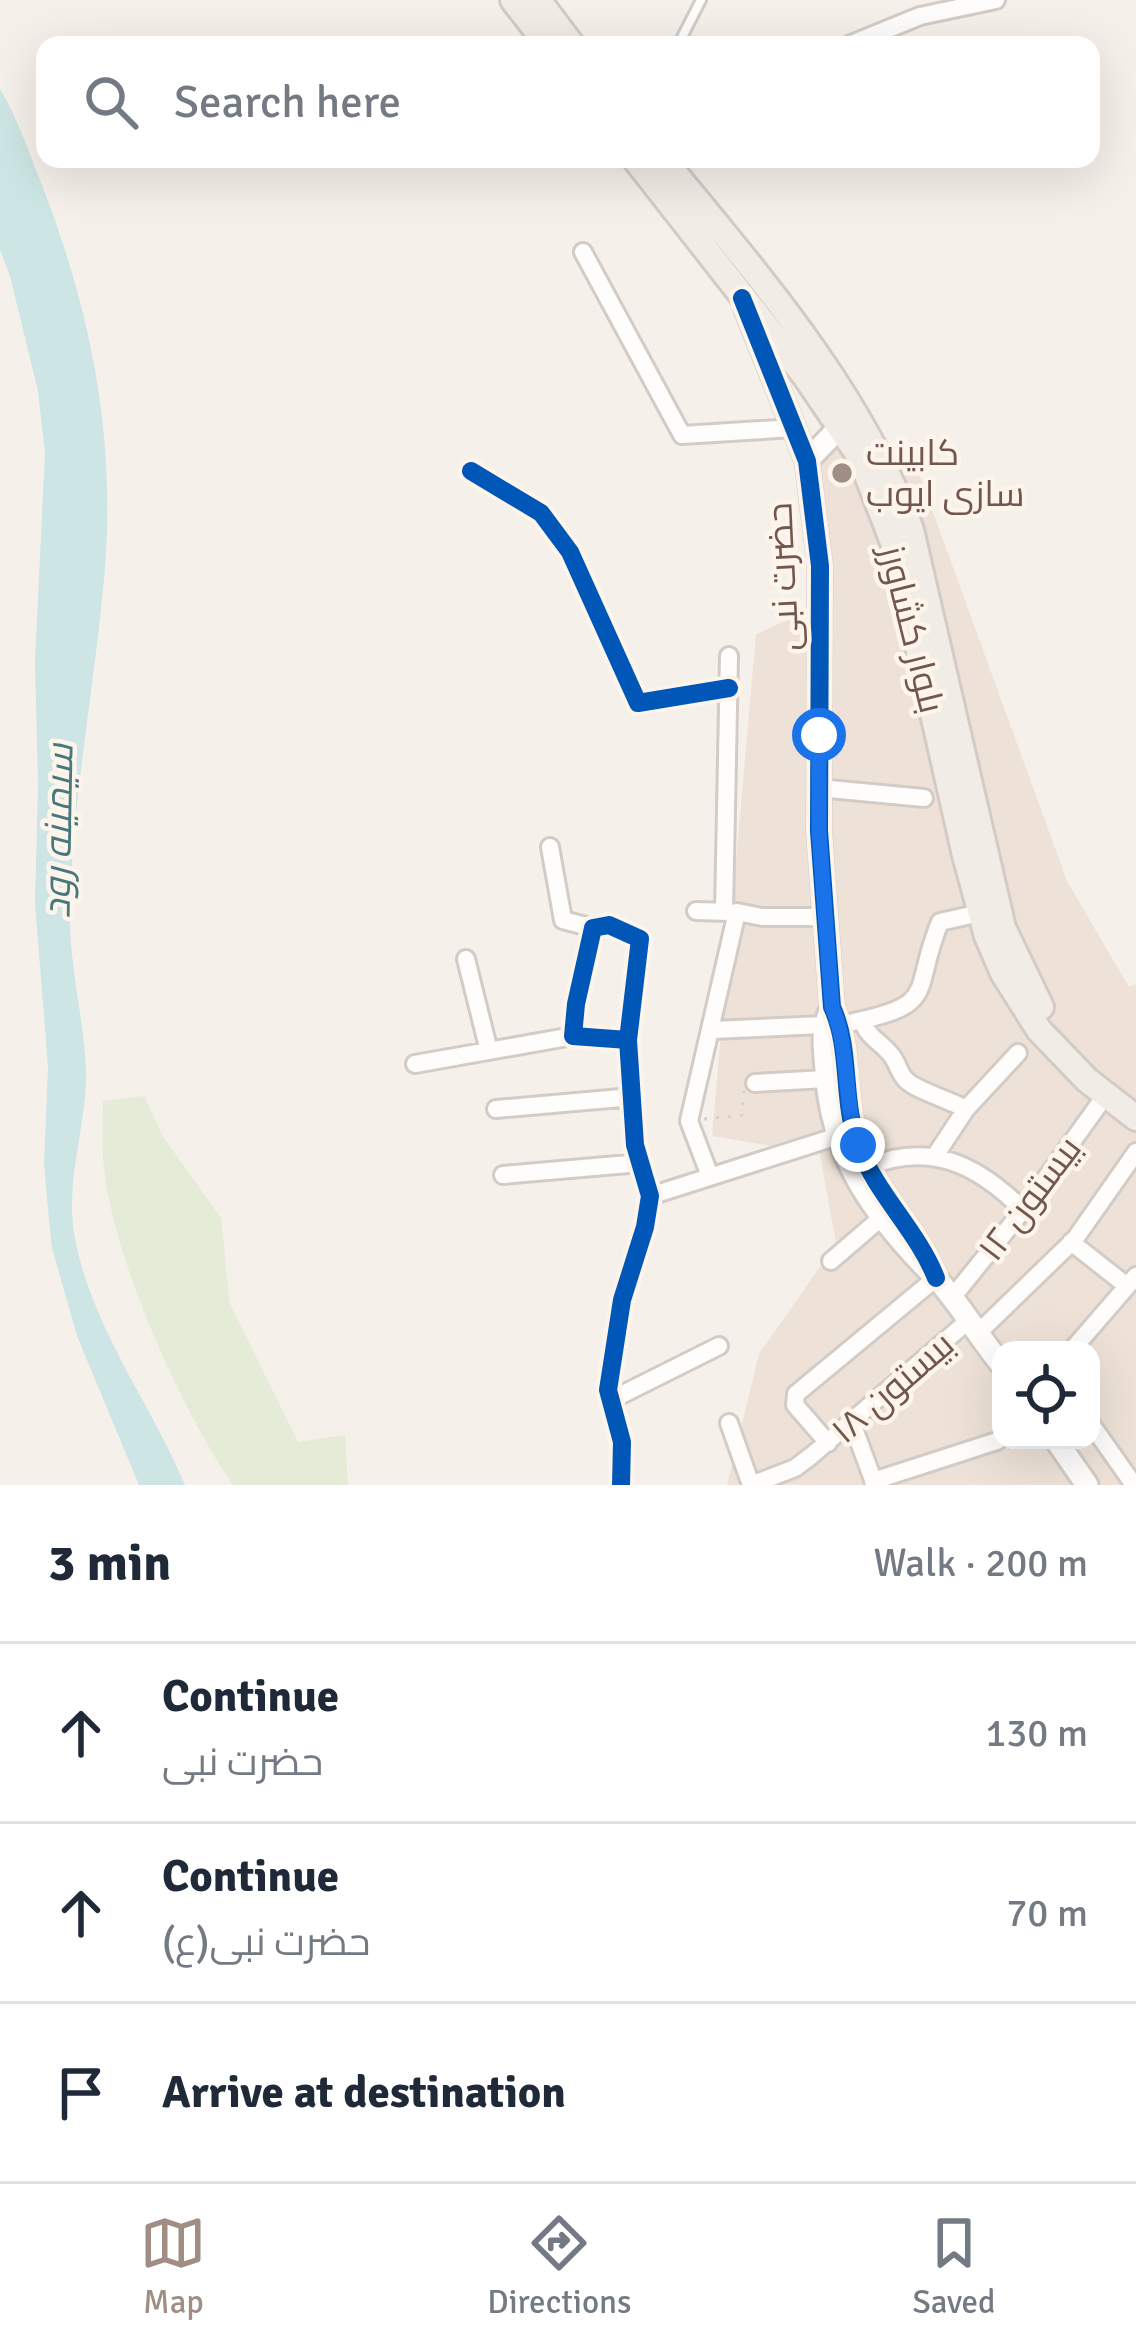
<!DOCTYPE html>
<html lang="en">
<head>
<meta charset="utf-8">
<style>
	:root { --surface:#fff; --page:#f2f2f3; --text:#1f2937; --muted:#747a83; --line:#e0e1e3; --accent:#a08d84 }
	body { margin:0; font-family:Signika,Cairo,sans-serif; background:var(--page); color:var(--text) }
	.controls { position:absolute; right:36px; bottom:36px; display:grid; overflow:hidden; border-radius:24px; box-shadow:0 12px 48px #0002 }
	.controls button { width:108px; height:108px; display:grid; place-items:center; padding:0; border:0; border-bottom:3px solid var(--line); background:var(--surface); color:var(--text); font:60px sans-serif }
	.stop { position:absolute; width:36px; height:36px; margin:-27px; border:9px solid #1a73e8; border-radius:50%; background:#fff }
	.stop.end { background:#1a73e8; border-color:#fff; box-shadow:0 3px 12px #0008 }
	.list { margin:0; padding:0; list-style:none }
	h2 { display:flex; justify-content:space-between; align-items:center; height:156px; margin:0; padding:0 48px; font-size:51px }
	h2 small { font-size:39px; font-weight:400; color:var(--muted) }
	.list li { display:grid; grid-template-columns:78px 1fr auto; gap:36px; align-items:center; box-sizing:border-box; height:180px; padding:0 48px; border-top:3px solid var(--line) }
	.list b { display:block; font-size:45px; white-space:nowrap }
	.list p { margin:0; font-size:39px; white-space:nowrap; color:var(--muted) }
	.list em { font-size:39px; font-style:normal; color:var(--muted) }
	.icon { flex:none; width:66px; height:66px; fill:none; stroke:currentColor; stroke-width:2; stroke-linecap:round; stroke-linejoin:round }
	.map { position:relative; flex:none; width:1136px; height:1485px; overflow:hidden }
	.search { position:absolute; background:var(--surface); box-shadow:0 12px 48px #0002; left:36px; right:36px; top:36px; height:132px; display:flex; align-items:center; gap:30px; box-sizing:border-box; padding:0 42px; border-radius:24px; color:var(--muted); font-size:45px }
	.sheet { height:696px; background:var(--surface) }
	nav { display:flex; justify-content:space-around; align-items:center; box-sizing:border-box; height:168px; border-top:3px solid var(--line); background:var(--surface); font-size:33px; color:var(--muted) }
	nav a { display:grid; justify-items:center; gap:6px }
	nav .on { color:var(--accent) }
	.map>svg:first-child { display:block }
	.residential { fill:#eee2d8; fill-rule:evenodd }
	.green { fill:#e4ebd6 }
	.water { fill:#cde5e4 }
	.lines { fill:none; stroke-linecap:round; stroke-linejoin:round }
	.service-casing { stroke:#d3ccc6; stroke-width:14 }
	.minor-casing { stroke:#d3ccc6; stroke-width:22 }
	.tertiary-casing { stroke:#d3ccc6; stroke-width:27 }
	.primary-casing { stroke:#d4cbc7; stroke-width:30 }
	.path { stroke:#d7cfcb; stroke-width:3; stroke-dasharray:3 9; stroke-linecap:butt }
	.service { stroke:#fefdfc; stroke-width:8 }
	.minor { stroke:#fefdfc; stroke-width:16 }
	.tertiary { stroke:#fefdfc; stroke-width:21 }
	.primary { stroke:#f1ece6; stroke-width:24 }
	.cycleway-casing { stroke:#fdf5ec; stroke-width:26 }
	.cycleway { stroke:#0057b8; stroke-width:18 }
	.route { stroke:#1a73e8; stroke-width:15 }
	.poi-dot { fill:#a08d84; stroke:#fdf5ec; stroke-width:4.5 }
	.labels { text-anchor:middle; stroke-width:9; stroke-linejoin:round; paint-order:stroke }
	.poi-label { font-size:36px; fill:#71574d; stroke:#fdf5ec; text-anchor:start }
	.street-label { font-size:36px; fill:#71574d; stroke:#fdf5ec }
	.water-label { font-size:39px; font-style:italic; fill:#46787c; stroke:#fdf5ec }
</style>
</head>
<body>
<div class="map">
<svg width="1136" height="1485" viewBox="0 0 1136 1485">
	<rect width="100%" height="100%" fill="#f6f0ea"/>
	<path class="residential" d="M 823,399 L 841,426 L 910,449 L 1067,881 L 1129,987 L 1136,984 L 1136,1485 L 727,1485 L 759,1354 L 836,1244 L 820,1154 L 712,1136 L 756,634 L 810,610 ZM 1001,1350 L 1091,1350 L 1091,1440 L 1001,1440 Z"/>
	<path class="green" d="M 144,1096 L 164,1138 L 221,1218 L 230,1304 L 298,1442 L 345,1435 L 348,1485 L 233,1485 C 180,1408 109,1251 103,1157 C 102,1138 103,1119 103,1101 Z"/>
	<path class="water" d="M 0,89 C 17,117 28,150 40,180 C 91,311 117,437 104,579 C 94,690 72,801 70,913 C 69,967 85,1021 86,1075 C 86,1130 64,1183 75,1238 C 92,1328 150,1402 185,1485 L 139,1485 L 77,1336 L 52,1248 L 49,1220 L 44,1164 L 48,1066 L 35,904 L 38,786 L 35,660 L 45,453 L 38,391 L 10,276 L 0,250 Z"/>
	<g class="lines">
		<defs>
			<path id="service" d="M 678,45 L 701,0"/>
			<path id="minor" d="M 849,45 L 920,16 L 996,0
				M 583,252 L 682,435 L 794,428
				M 471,471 L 541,513 L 570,552 L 638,703 L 729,688
				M 819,788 L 924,798
				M 550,847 L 563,920 L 593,928
				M 696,911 L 730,912
				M 724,912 L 729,656
				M 466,959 L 489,1051
				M 862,1020 C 868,1039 881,1041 892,1056 C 898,1064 899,1073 906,1080 C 917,1091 950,1100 966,1109 L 1018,1053
				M 853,1022 C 940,1004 911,992 940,922 L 980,913
				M 712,1030 L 823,1025
				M 415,1064 L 573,1036
				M 755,1083 L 826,1079
				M 496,1109 L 632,1097
				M 935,1156 L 966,1109
				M 867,1167 C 929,1141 977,1164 1023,1210
				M 503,1175 L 640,1163
				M 710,1176 L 689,1121 L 737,912 L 762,917 L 824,917
				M 650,1196 L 838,1136
				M 1071,1242 L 1127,1286
				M 831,1261 L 881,1218
				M 951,1299 L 1023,1210 L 1105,1096
				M 977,1334 L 1075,1239 L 1136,1152
				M 1072,1350 L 1136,1276
				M 611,1400 L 719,1346
				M 729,1423 L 751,1485
				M 852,1423 L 875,1485
				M 1091,1424 L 1134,1485
				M 828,1443 L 795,1405 L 796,1394 L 936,1278
				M 873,1481 L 997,1441
				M 621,1485 L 622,1442 L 608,1390 L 622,1300 L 645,1227 L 650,1196 L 635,1145 L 628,1040 L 640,939 L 609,925 L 593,928 L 576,1004 L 573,1036 L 628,1040
				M 751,1485 L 795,1468 L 811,1456 L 968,1321"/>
			<path id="tertiary" d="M 746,309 L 807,461 L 820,566 L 819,831 L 832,1007 C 852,1050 841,1102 859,1147 C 877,1195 917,1230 936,1278
				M 807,461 L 841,426
				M 832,1007 C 821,1028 824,1046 826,1069 C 831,1158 874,1215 934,1276 C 959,1302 978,1336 1001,1364
				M 1056,1440 L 1087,1485"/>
			<path id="primary" d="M 513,0 L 548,45
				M 538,0 L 572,45
				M 635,159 L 805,376 L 860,457 L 896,550 L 965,855 L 987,936 L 1003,973 L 1039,1030 L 1087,1080 L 1136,1118
				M 663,159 C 756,273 860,390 911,530 L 1003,928 L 1041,1007"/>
		</defs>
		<use href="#service" class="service-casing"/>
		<use href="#minor" class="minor-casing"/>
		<use href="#tertiary" class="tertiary-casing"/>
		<use href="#primary" class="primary-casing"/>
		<path class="path" d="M 704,1119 L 742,1115 L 744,1091"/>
		<use href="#service" class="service"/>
		<use href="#minor" class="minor"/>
		<use href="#tertiary" class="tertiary"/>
		<use href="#primary" class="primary"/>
		<defs>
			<path id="cycleway" d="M 742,298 L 807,461 L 820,566 L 819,831 L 832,1007 C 852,1050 841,1102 859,1147 C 877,1195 917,1230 936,1278
				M 471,471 L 541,513 L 570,552 L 638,703 L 729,688
				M 621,1485 L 622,1442 L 608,1390 L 622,1300 L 645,1227 L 650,1196 L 635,1145 L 628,1040 L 640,939 L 609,925 L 593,928 L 576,1004 L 573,1036 L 628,1040"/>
		</defs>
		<use href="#cycleway" class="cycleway-casing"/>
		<use href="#cycleway" class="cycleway"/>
	</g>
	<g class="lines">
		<path class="route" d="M 819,735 L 819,831 L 832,1007 C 850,1047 843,1100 858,1145"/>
	</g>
	<circle class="poi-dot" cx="842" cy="473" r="12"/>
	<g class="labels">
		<g class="poi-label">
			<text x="866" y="465">کابینت<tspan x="866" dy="41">سازی ایوب</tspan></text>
		</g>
		<g class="street-label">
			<text transform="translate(782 577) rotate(-93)" y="13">حضرت نبی</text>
			<text transform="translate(913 629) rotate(76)" y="13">بلوار کشاورز</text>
			<text transform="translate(1029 1198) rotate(-53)" y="13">بیستون ۱۲</text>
			<text transform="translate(892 1387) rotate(-41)" y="13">بیستون ۱۸</text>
		</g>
		<g class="water-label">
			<text transform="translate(57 831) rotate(-89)" y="14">سیمینه رود</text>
		</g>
	</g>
</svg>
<div class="controls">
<button><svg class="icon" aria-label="locate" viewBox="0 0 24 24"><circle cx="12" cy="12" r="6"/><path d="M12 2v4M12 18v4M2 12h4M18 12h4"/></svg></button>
</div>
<div class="stop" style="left:819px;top:735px"></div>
<div class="stop end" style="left:858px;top:1145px"></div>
<div class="search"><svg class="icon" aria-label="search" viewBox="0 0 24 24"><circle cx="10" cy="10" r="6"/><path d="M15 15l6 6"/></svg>Search here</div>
</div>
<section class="sheet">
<h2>3 min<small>Walk · 200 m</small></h2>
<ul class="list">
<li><svg class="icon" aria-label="ahead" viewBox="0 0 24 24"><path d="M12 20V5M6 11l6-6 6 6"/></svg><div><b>Continue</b><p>حضرت نبی</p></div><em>130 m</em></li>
<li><svg class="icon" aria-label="ahead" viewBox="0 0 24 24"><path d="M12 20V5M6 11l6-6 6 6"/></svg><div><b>Continue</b><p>حضرت نبی(ع)</p></div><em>70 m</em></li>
<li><svg class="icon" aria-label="arrive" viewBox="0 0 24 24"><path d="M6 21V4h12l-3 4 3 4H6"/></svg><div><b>Arrive at destination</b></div></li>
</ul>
</section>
<nav>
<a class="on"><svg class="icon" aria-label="map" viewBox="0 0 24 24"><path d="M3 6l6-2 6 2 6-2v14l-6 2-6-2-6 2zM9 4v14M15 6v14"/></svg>Map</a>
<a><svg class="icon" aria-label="directions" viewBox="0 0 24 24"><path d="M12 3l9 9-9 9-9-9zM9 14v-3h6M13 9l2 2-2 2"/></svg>Directions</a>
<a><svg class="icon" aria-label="saved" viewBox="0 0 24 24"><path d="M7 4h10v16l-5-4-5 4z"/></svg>Saved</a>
</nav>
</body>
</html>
